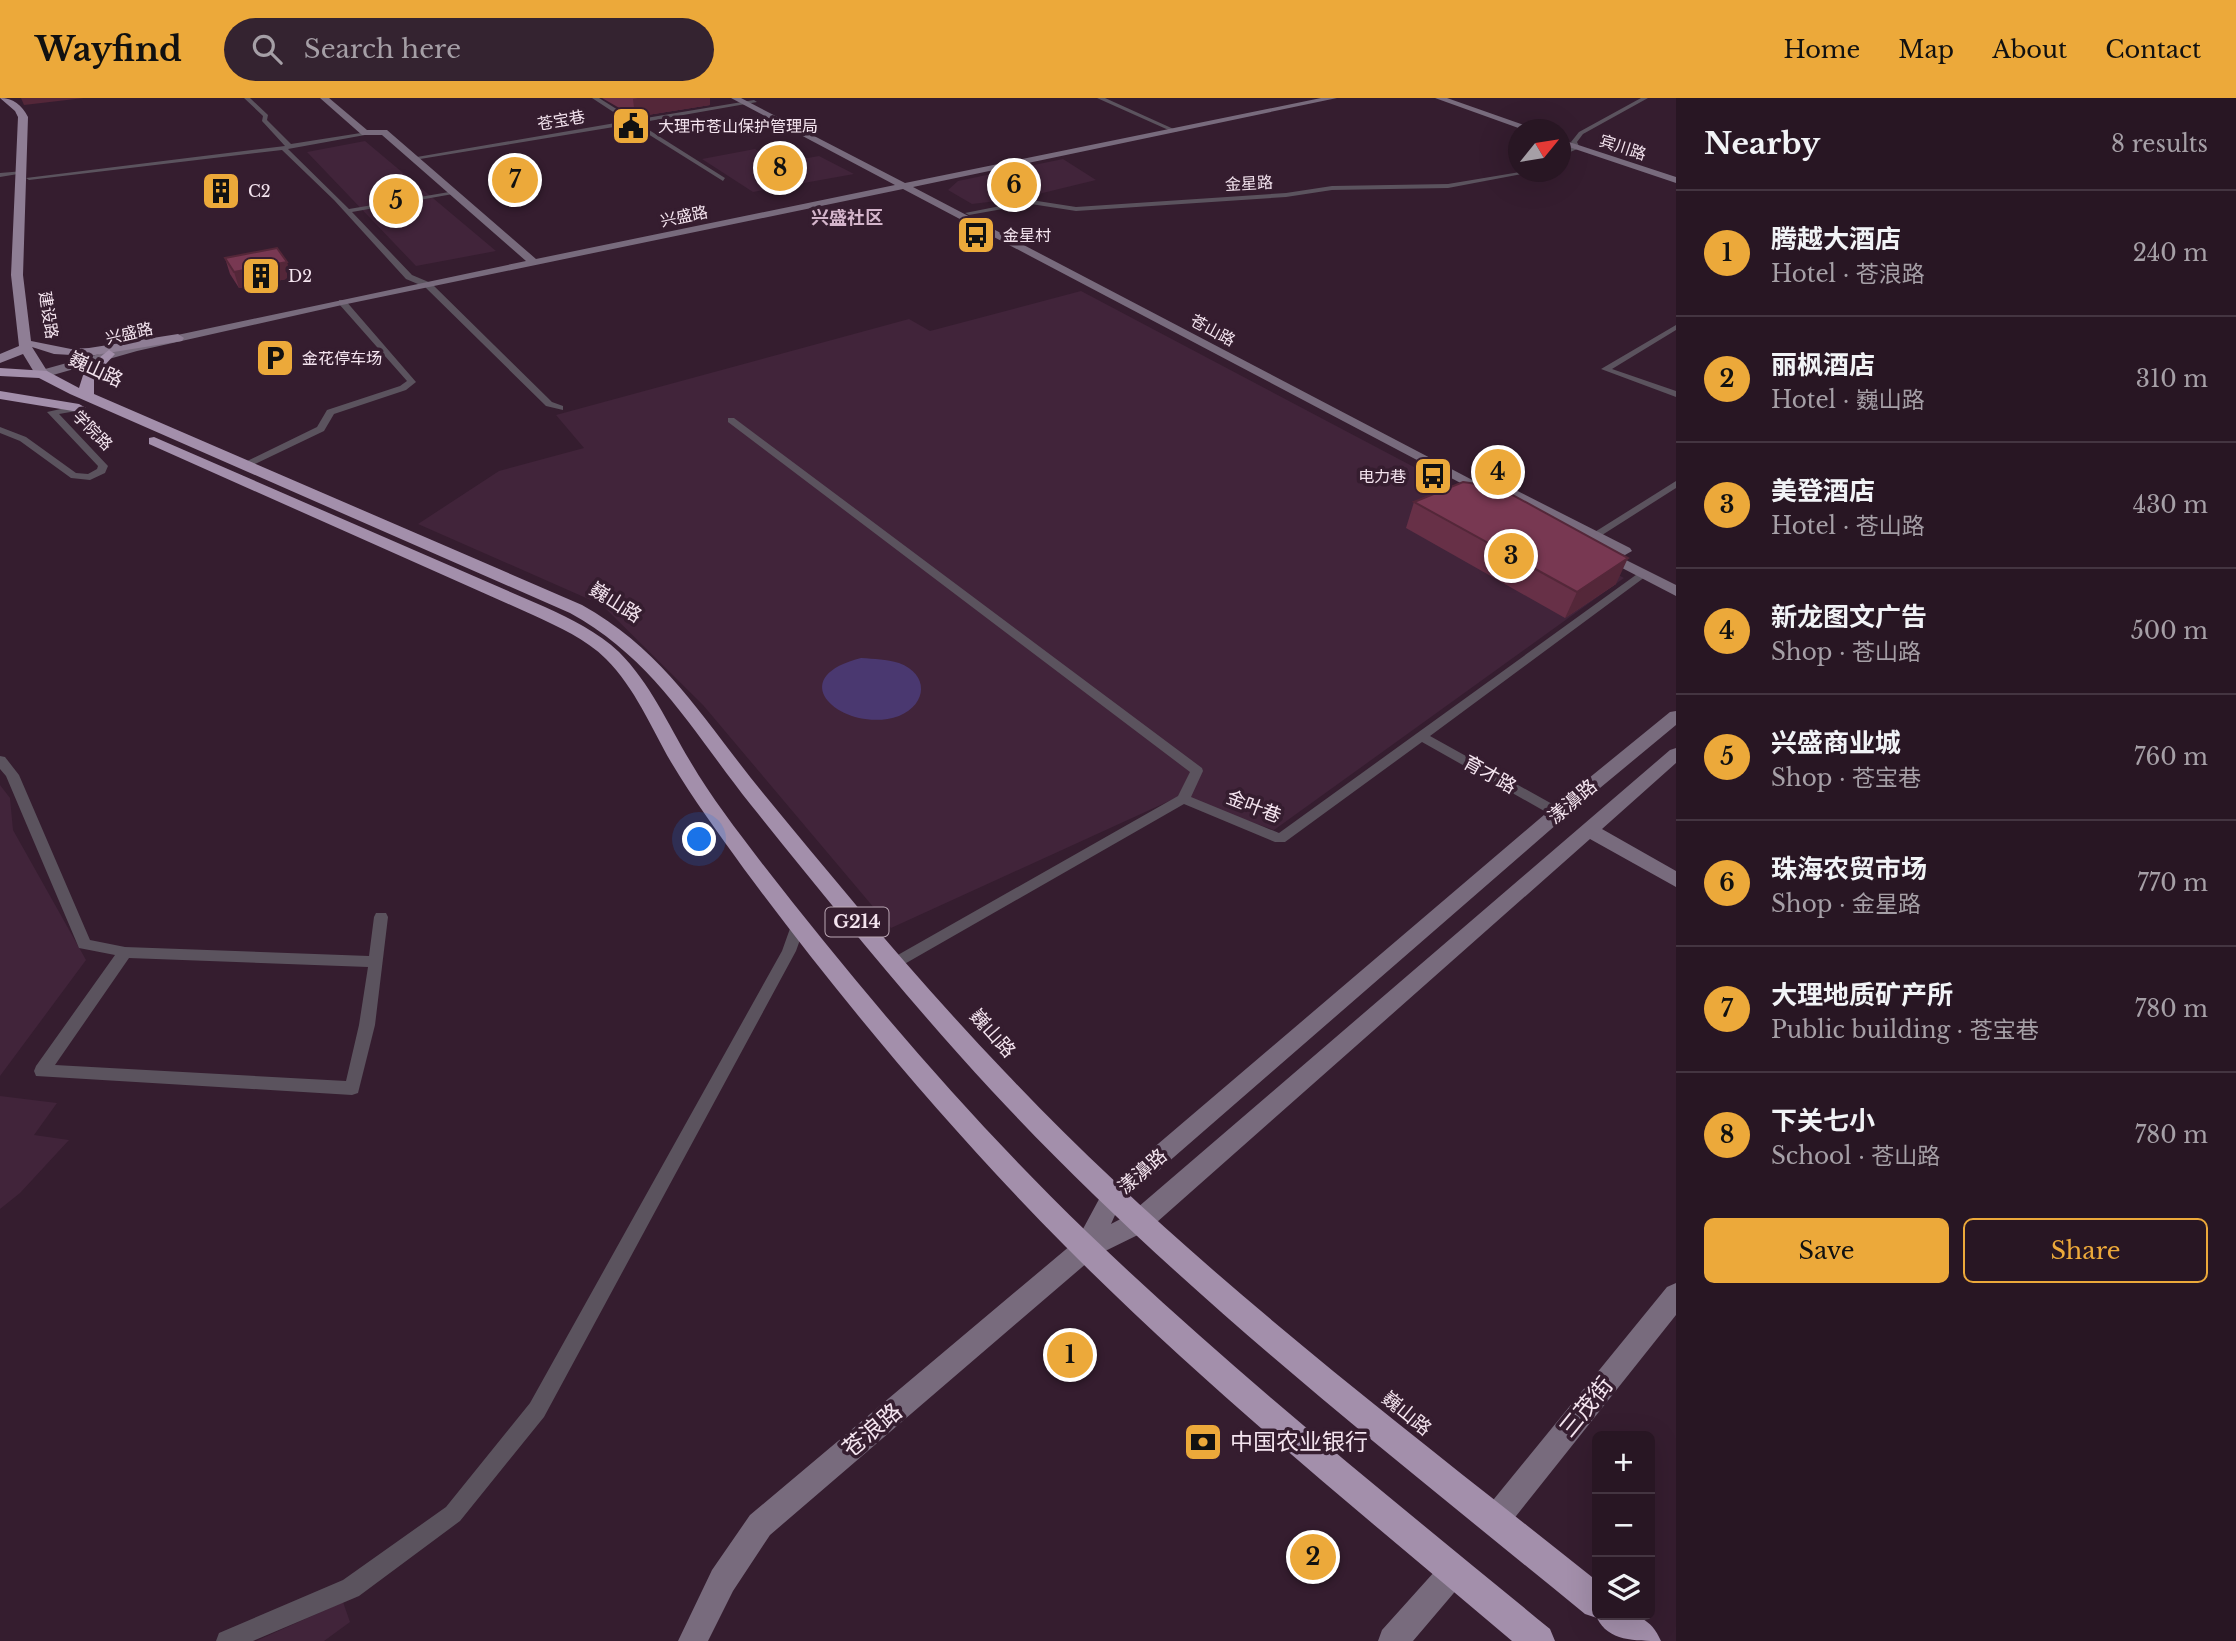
<!DOCTYPE html>
<html lang="en">
<head>
<meta charset="utf-8">
<style>
	:root { --surface:#281623; --page:#342330; --text:#f1f3f6; --muted:#a59fa6; --line:#443541; --accent:#eca93a }
	body { margin:0; font-family:"Libre Baskerville","Noto Sans SC",serif; background:var(--page); color:var(--text) }
	.controls { position:absolute; right:21px; bottom:21px; display:grid; overflow:hidden; border-radius:10px; box-shadow:0 7px 28px #0002 }
	.controls button { width:63px; height:63px; display:grid; place-items:center; padding:0; border:0; border-bottom:2px solid var(--line); background:var(--surface); color:var(--text); font:35px sans-serif }
	.compass { position:absolute; left:1508px; top:21px; width:63px; height:63px; border-radius:50%; background:var(--surface); box-shadow:0 7px 28px #0002; rotate:60deg }
	.you { position:absolute; left:700px; top:742px; width:24px; height:24px; margin:-18px; border:5px solid #fff; border-radius:50%; background:#1a73e8; box-shadow:0 0 0 10px #1a73e833 }
	.badge { display:grid; place-items:center; width:46px; height:46px; border-radius:50%; background:var(--accent); color:#111; font-size:23px; font-weight:700 }
	.pin { position:absolute; translate:-50% -50%; border:4px solid #fff; box-shadow:0 2px 7px #0006 }
	.list { margin:0; padding:0; list-style:none }
	h2 { display:flex; justify-content:space-between; align-items:center; height:91px; margin:0; padding:0 28px; font-size:30px }
	h2 small { font-size:23px; font-weight:400; color:var(--muted) }
	.list li { display:grid; grid-template-columns:46px 1fr auto; gap:21px; align-items:center; box-sizing:border-box; height:126px; padding:0 28px; border-top:2px solid var(--line) }
	.list b { display:block; font-size:26px; white-space:nowrap }
	.list p { margin:0; font-size:23px; white-space:nowrap; color:var(--muted) }
	.list em { font-size:23px; font-style:normal; color:var(--muted) }
	.actions { display:flex; gap:14px; padding:21px 28px }
	.actions a { flex:1; padding:16px 0; border:2px solid var(--accent); border-radius:10px; text-align:center; font-size:24px; color:var(--accent) }
	.actions .main { background:var(--accent); color:#111 }
	.icon { flex:none; width:38px; height:38px; fill:none; stroke:currentColor; stroke-width:2; stroke-linecap:round; stroke-linejoin:round }
	.map { position:relative; flex:none; width:1676px; height:1543px; overflow:hidden }
	header { display:flex; align-items:center; gap:42px; box-sizing:border-box; height:98px; padding:0 35px; background:var(--accent); color:#111 }
	header strong { font-size:33px }
	nav { display:flex; gap:38px; margin-inline-start:auto; font-size:24px }
	.search { width:490px; height:63px; background:var(--page); display:flex; align-items:center; gap:18px; box-sizing:border-box; padding:0 24px; border-radius:38px; color:var(--muted); font-size:26px }
	main { display:flex }
	aside { flex:1; background:var(--surface) }
	.map>svg:first-child { display:block }
	.built { fill:#41243a }
	.water { fill:#4a3870 }
	.lines { fill:none; stroke-linecap:round; stroke-linejoin:round }
	.street { fill:#5b535e; fill-rule:evenodd }
	.secondary { fill:#786b7d; fill-rule:evenodd }
	.primary { fill:#8f7e95; fill-rule:evenodd }
	.highway { fill:#a38fab; fill-rule:evenodd }
	.wall { fill:#673047 }
	.shaded-wall { fill:#542739 }
	.building { fill:#783852; stroke:#542739; stroke-width:2 }
	.labels { text-anchor:middle; stroke-width:7; stroke-linejoin:round; paint-order:stroke }
	.far-street-label { font-size:16px; fill:#f4e4ef; stroke:#351d2f }
	.far-poi-label { font-size:16px; fill:#f4e4ef; stroke:#351d2f; text-anchor:start }
	.far-neighbourhood-label { font-size:18px; font-weight:bold; fill:#d4b5cb; stroke:#351d2f }
	.shield { fill:#351d2f; stroke:#bba8b5; stroke-width:2 }
	.shield-label { font-size:18px; font-weight:bold; fill:#f4e4ef }
	.street-label { font-size:19px; fill:#f4e4ef; stroke:#351d2f }
	.near-street-label { font-size:23px; fill:#f4e4ef; stroke:#351d2f }
	.near-poi-label { font-size:23px; fill:#f4e4ef; stroke:#351d2f; text-anchor:start }
</style>
</head>
<body>
<header>
<strong>Wayfind</strong>
<div class="search"><svg class="icon" aria-label="search" viewBox="0 0 24 24"><circle cx="10" cy="10" r="6"/><path d="M15 15l6 6"/></svg>Search here</div>
<nav><a>Home</a><a>Map</a><a>About</a><a>Contact</a></nav>
</header>
<main>
<div class="map">
<svg width="1676" height="1543" viewBox="0 0 1676 1543">
	<rect width="100%" height="100%" fill="#351d2f"/>
	<path class="built" d="M 365,43 L 496,153 L 416,168 L 307,54 Z
		M 755,51 L 779,65 L 819,58 L 854,76 L 753,94 L 702,61 Z
		M 1063,61 L 1096,82 L 1022,100 L 972,106 L 948,92 L 958,83 Z
		M 1081,193 L 1624,480 L 1274,732 L 1178,699 L 891,830 L 703,607 L 602,507 L 418,426 L 499,373 L 584,350 L 556,317 L 909,221 L 930,233 Z
		M 0,687 L 10,700 L 13,732 L 86,862 L 0,978 Z
		M 0,998 L 57,1005 L 34,1037 L 69,1042 L 20,1095 L 0,1111 Z
		M 343,1504 L 350,1524 L 324,1543 L 256,1543 Z"/>
	<path class="water" d="M 861,560 C 875,561 886,561 899,565 C 929,576 928,606 899,618 C 846,637 778,581 861,560 Z"/>
	<g class="lines">
		<path class="street" d="M 244,0 L 250,0 L 268,17 L 267,22 L 291,46 L 367,34 L 365,37 L 288,51 L 349,111 L 455,93 L 453,96 L 352,114 L 412,177 L 431,185 L 552,304 L 563,308 L 563,312 L 546,308 L 425,189 L 406,181 L 334,102 L 282,52 L 29,82 L 26,80 L 285,48 L 262,23 L 263,18 Z
			M 592,0 L 599,0 L 634,22 L 754,2 L 757,4 L 638,25 L 725,80 L 723,83 L 632,26 L 414,62 L 411,60 L 627,23 Z
			M 1097,0 L 1105,0 L 1178,33 L 1173,34 Z
			M 1641,0 L 1648,0 L 1583,36 L 1577,44 L 1580,50 L 1560,58 L 1560,54 L 1574,48 L 1571,44 L 1579,34 Z
			M 24,73 L 24,75 L 0,79 L 0,75 Z
			M 1520,74 L 1532,74 L 1448,90 L 1332,92 L 1286,99 L 1076,113 L 1031,106 L 969,117 L 965,115 L 1031,102 L 1076,109 L 1286,95 L 1332,88 L 1448,86 Z
			M 339,202 L 345,202 L 416,284 L 406,292 L 334,316 L 324,333 L 249,369 L 243,369 L 243,365 L 317,329 L 327,312 L 400,288 L 407,283 L 339,206 Z
			M 1676,227 L 1676,232 L 1612,271 L 1676,293 L 1676,299 L 1601,271 Z
			M 79,307 L 84,310 L 82,312 L 59,316 L 108,368 L 105,375 L 90,382 L 71,380 L 20,343 L 0,335 L 0,329 L 26,339 L 76,375 L 88,376 L 97,371 L 98,368 L 47,314 Z
			M 728,320 L 734,320 L 1202,670 L 1203,673 L 1191,699 L 1279,735 L 1640,474 L 1648,474 L 1649,476 L 1430,638 L 1563,712 L 1565,715 L 1563,718 L 1553,718 L 1422,644 L 1285,744 L 1275,744 L 1184,706 L 894,872 L 889,870 L 887,866 L 889,862 L 1178,698 L 1190,674 L 728,324 Z
			M 1676,383 L 1676,390 L 1599,439 L 1595,440 L 1590,437 Z
			M 0,658 L 5,659 L 19,677 L 90,842 L 125,849 L 369,858 L 374,819 L 376,815 L 386,815 L 388,819 L 375,927 L 358,995 L 352,997 L 36,978 L 34,973 L 36,968 L 115,857 L 79,850 L 6,678 L 0,671 ZM 129,860 L 368,869 L 359,927 L 346,983 L 55,967 Z
			M 799,820 L 804,821 L 806,825 L 796,853 L 544,1319 L 460,1423 L 359,1498 L 253,1543 L 216,1543 L 219,1535 L 343,1482 L 446,1409 L 530,1305 L 782,853 L 792,825 L 794,821 Z"/>
		<path class="secondary" d="M 320,0 L 329,0 L 367,32 L 387,32 L 536,161 L 895,87 L 731,0 L 741,0 L 905,85 L 1321,0 L 1337,0 L 913,89 L 1501,397 L 1494,401 L 1489,400 L 903,91 L 342,207 L 137,253 L 46,279 L 38,279 L 38,273 L 135,246 L 526,163 L 382,37 L 362,37 Z
			M 1435,0 L 1447,0 L 1538,32 L 1524,32 Z
			M 1560,41 L 1676,79 L 1676,85 L 1560,46 Z
			M 1484,376 L 1630,450 L 1632,453 L 1625,457 L 1620,456 L 1479,383 L 1479,377 Z
			M 1604,451 L 1676,487 L 1676,498 L 1599,458 L 1597,455 Z
			M 1676,613 L 1676,627 L 1565,719 L 1120,1106 L 1111,1126 L 1130,1116 L 1670,652 L 1676,650 L 1676,665 L 1602,731 L 1676,773 L 1676,789 L 1590,741 L 1148,1132 L 1095,1158 L 770,1437 L 733,1493 L 708,1543 L 678,1543 L 712,1472 L 750,1417 L 1077,1142 L 1104,1092 L 1551,711 L 1670,614 Z
			M 1676,1185 L 1676,1217 L 1505,1432 L 1495,1436 L 1485,1432 L 1481,1422 L 1485,1412 L 1667,1189 Z
			M 1454,1458 L 1464,1463 L 1469,1473 L 1464,1483 L 1413,1543 L 1378,1543 L 1382,1532 L 1444,1463 Z"/>
		<path class="primary" d="M 0,0 C 13,0 22,7 28,19 L 23,177 L 31,243 L 71,251 L 89,250 L 178,236 L 184,240 L 182,243 L 89,258 L 54,256 L 32,249 L 49,276 L 42,280 L 37,279 L 23,256 L 0,265 L 0,256 L 19,248 L 11,177 L 18,19 L 15,13 Z"/>
		<path class="highway" d="M 109,252 L 115,256 L 94,279 L 94,296 L 582,507 C 666,554 704,623 763,695 C 841,790 920,885 1005,974 C 1184,1164 1394,1321 1597,1483 L 1597,1517 C 1626,1517 1648,1512 1661,1543 C 1635,1543 1608,1543 1597,1520 L 1585,1516 C 1381,1349 1172,1187 992,993 C 907,901 829,804 751,707 C 692,633 655,562 570,515 L 70,296 L 39,280 L 0,278 L 0,270 L 47,273 L 79,290 L 85,271 Z
			M 0,293 L 79,306 L 86,310 L 79,314 L 0,301 Z
			M 154,339 L 545,509 C 571,521 598,534 619,554 C 650,585 668,626 690,663 C 711,699 736,731 761,764 C 862,894 969,1020 1087,1134 C 1234,1275 1393,1402 1550,1531 L 1555,1543 L 1512,1543 C 1361,1415 1205,1289 1065,1148 C 949,1031 842,903 744,771 C 719,736 693,701 671,664 C 651,629 635,590 606,561 C 586,541 559,529 533,517 L 149,346 L 149,340 Z"/>
	</g>
	<path class="wall" d="M 602,0 L 710,0 L 710,7 L 635,19 Z
		M 225,160 L 292,180 L 239,190 L 230,176 Z
		M 1414,404 L 1616,486 L 1565,520 L 1406,430 Z"/>
	<path class="shaded-wall" d="M 21,0 L 84,0 L 24,7 Z
		M 638,0 L 710,0 L 710,7 L 635,19 L 633,1 Z
		M 287,164 L 292,180 L 239,190 L 234,174 Z
		M 1628,460 L 1616,486 L 1565,520 L 1577,494 Z"/>
	<path class="building" d="M 277,150 L 287,164 L 234,174 L 225,160 Z
		M 1463,384 L 1498,389 L 1628,460 L 1577,494 L 1414,404 Z"/>
	<defs>
		<symbol id="civic-square" viewBox="-11 -11 22 22"><rect x="-9" y="-9" width="18" height="18" rx="4" fill="#eca93a" stroke="#351d2f"/><path d="M-.6-6.5H3V-4.5H.6V-3L4-1V1h2V6H-6V1h2V-1L-.6-3ZM-1.2 2.5V6h2.4V2.5Z" fill="#111"/></symbol>
		<symbol id="building-square" viewBox="-11 -11 22 22"><rect x="-9" y="-9" width="18" height="18" rx="4" fill="#eca93a" stroke="#351d2f"/><path d="M-4-6H4V6H1V3H-1V6H-4ZM-2.5-4.3h1.7v1.8h-1.7ZM.8-4.3h1.7v1.8H.8ZM-2.5-1h1.7V.8h-1.7ZM.8-1h1.7V.8H.8Z" fill="#111"/></symbol>
		<symbol id="bus-square" viewBox="-11 -11 22 22"><rect x="-9" y="-9" width="18" height="18" rx="4" fill="#eca93a" stroke="#351d2f"/><path d="M-5-6H5V4H4V6H2V4H-2V6H-4V4H-5ZM-3.5-4V0h7V-4ZM-3.5 1.2v1.5H-2V1.2ZM2 1.2v1.5H3.5V1.2Z" fill="#111"/></symbol>
		<symbol id="parking-square" viewBox="-11 -11 22 22"><rect x="-9" y="-9" width="18" height="18" rx="4" fill="#eca93a" stroke="#351d2f"/><path d="M-3.5-5.5H1a3.5 3.5 0 0 1 0 7H-1V5.5H-3.5ZM-1-3.4V-.6H.8a1.4 1.4 0 0 0 0-2.8Z" fill="#111"/></symbol>
		<symbol id="bank-square" viewBox="-11 -11 22 22"><rect x="-9" y="-9" width="18" height="18" rx="4" fill="#eca93a" stroke="#351d2f"/><path d="M-6-4H6V4H-6ZM0-2.3a2.3 2.3 0 1 0 0 4.6a2.3 2.3 0 1 0 0-4.6Z" fill="#111"/></symbol>
	</defs>
	<g fill-rule="evenodd">
		<use href="#civic-square" x="609" y="6" width="44" height="44"/>
		<use href="#building-square" x="199" y="71" width="44" height="44"/>
		<use href="#bus-square" x="954" y="115" width="44" height="44"/>
		<use href="#building-square" x="239" y="156" width="44" height="44"/>
		<use href="#parking-square" x="253" y="238" width="44" height="44"/>
		<use href="#bus-square" x="1411" y="356" width="44" height="44"/>
		<use href="#bank-square" x="1181" y="1322" width="44" height="44"/>
	</g>
	<g class="labels">
		<g class="far-street-label">
			<text transform="translate(561 22) rotate(-10)" y="6">苍宝巷</text>
			<text transform="translate(1623 49) rotate(18)" y="6">宾川路</text>
			<text transform="translate(1249 85) rotate(-3)" y="6">金星路</text>
			<text transform="translate(684 118) rotate(-12)" y="6">兴盛路</text>
			<text transform="translate(49 217) rotate(81)" y="6">建设路</text>
			<text transform="translate(1213 232) rotate(28)" y="6">苍山路</text>
			<text transform="translate(129 235) rotate(-13)" y="6">兴盛路</text>
			<text transform="translate(93 332) rotate(45)" y="6">学院路</text>
		</g>
		<g class="far-poi-label">
			<text x="658" y="34">大理市苍山保护管理局</text>
			<text x="248" y="99">C2</text>
			<text x="1003" y="143">金星村</text>
			<text x="288" y="184">D2</text>
			<text x="302" y="266">金花停车场</text>
			<text x="1406" y="384" text-anchor="end">电力巷</text>
		</g>
		<g class="far-neighbourhood-label">
			<text x="847" y="126">兴盛社区</text>
		</g>
		<rect class="shield" x="825.5" y="809.5" width="63" height="29" rx="5"/>
		<g class="shield-label">
			<text x="857" y="830">G214</text>
		</g>
		<g class="street-label">
			<text transform="translate(96 271) rotate(25)" y="7">巍山路</text>
			<text transform="translate(616 504) rotate(32)" y="7">巍山路</text>
			<text transform="translate(1490 676) rotate(29)" y="7">育才路</text>
			<text transform="translate(1572 703) rotate(-40)" y="7">漾濞路</text>
			<text transform="translate(1254 708) rotate(21)" y="7">金叶巷</text>
			<text transform="translate(993 935) rotate(48)" y="7">巍山路</text>
			<text transform="translate(1142 1073) rotate(-41)" y="7">漾濞路</text>
			<text transform="translate(1407 1315) rotate(39)" y="7">巍山路</text>
		</g>
		<g class="near-street-label">
			<text transform="translate(1586 1309) rotate(-51)" y="8">三茂街</text>
			<text transform="translate(872 1332) rotate(-40)" y="8">苍浪路</text>
		</g>
		<g class="near-poi-label">
			<text x="1230" y="1352">中国农业银行</text>
		</g>
	</g>
</svg>
<div class="controls">
<button>+</button>
<button>−</button>
<button><svg class="icon" aria-label="layers" viewBox="0 0 24 24"><path d="M12 4l9 5-9 5-9-5zM3 14l9 5 9-5"/></svg></button>
</div>
<svg class="compass" viewBox="-18 -18 36 36"><path d="M0-13l5 13h-10z" fill="#e53935"/><path d="M0 13l5-13h-10z" fill="#a59fa6"/></svg>
<div class="you"></div>
<div class="pin badge" style="left:1070px;top:1257px">1</div>
<div class="pin badge" style="left:1313px;top:1459px">2</div>
<div class="pin badge" style="left:1511px;top:458px">3</div>
<div class="pin badge" style="left:1498px;top:374px">4</div>
<div class="pin badge" style="left:396px;top:103px">5</div>
<div class="pin badge" style="left:1014px;top:87px">6</div>
<div class="pin badge" style="left:515px;top:82px">7</div>
<div class="pin badge" style="left:780px;top:70px">8</div>
</div>
<aside>
<h2>Nearby<small>8 results</small></h2>
<ul class="list">
<li><span class="badge">1</span><div><b>腾越大酒店</b><p>Hotel · 苍浪路</p></div><em>240 m</em></li>
<li><span class="badge">2</span><div><b>丽枫酒店</b><p>Hotel · 巍山路</p></div><em>310 m</em></li>
<li><span class="badge">3</span><div><b>美登酒店</b><p>Hotel · 苍山路</p></div><em>430 m</em></li>
<li><span class="badge">4</span><div><b>新龙图文广告</b><p>Shop · 苍山路</p></div><em>500 m</em></li>
<li><span class="badge">5</span><div><b>兴盛商业城</b><p>Shop · 苍宝巷</p></div><em>760 m</em></li>
<li><span class="badge">6</span><div><b>珠海农贸市场</b><p>Shop · 金星路</p></div><em>770 m</em></li>
<li><span class="badge">7</span><div><b>大理地质矿产所</b><p>Public building · 苍宝巷</p></div><em>780 m</em></li>
<li><span class="badge">8</span><div><b>下关七小</b><p>School · 苍山路</p></div><em>780 m</em></li>
</ul>
<div class="actions"><a class="main">Save</a><a>Share</a></div>
</aside>
</main>
</body>
</html>
